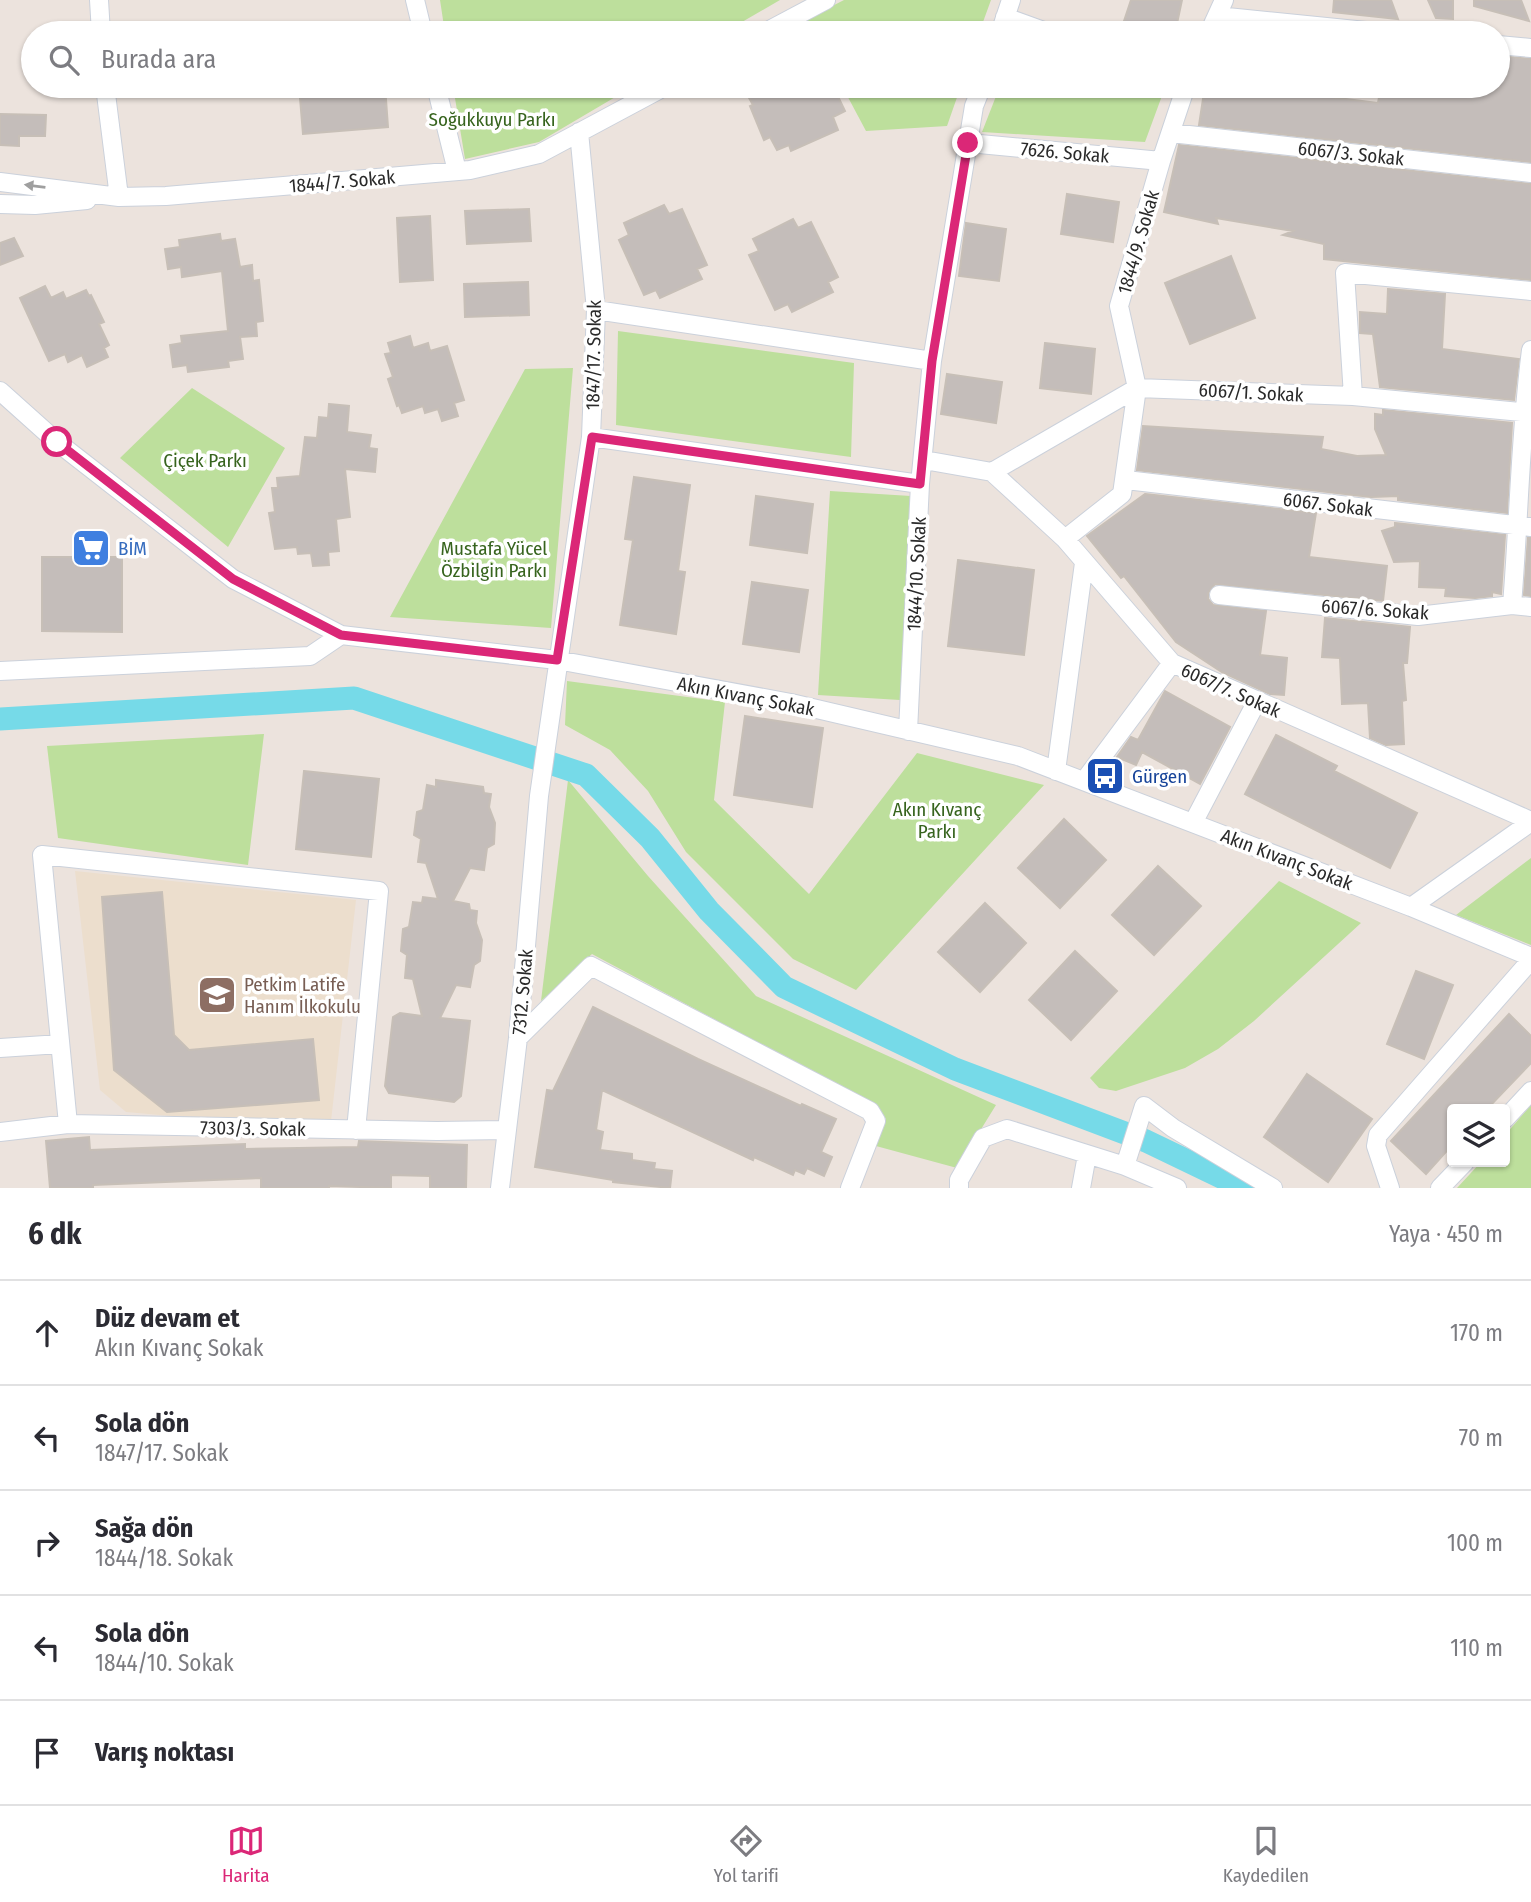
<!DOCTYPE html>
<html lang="tr">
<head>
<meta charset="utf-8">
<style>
	:root { --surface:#fff; --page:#f2f2f3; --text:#2b2b33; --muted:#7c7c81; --line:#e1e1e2; --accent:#db2777 }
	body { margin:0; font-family:"Fira Sans Condensed",sans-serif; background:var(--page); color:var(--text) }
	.controls { position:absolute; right:21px; bottom:21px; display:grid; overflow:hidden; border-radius:7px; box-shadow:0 2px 5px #0004 }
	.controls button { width:63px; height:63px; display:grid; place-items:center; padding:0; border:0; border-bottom:2px solid var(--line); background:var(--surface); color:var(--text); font:35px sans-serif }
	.stop { position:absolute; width:21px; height:21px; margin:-16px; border:5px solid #db2777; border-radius:50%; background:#fff }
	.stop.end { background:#db2777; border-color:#fff; box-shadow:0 2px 7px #0008 }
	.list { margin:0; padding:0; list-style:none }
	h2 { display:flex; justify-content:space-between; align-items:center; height:91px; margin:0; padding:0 28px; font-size:30px }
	h2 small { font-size:23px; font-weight:400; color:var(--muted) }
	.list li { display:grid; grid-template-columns:46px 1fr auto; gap:21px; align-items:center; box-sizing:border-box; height:105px; padding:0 28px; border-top:2px solid var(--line) }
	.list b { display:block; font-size:26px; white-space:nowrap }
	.list p { margin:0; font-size:23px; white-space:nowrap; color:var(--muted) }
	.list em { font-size:23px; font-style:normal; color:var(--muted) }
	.icon { flex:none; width:38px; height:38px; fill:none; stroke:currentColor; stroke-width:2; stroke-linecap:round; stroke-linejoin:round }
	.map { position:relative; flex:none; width:1531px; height:1188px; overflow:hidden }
	.search { position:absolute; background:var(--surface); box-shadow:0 2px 5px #0004; left:21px; right:21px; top:21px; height:77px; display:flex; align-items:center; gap:18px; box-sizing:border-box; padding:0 24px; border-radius:38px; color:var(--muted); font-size:26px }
	.sheet { height:616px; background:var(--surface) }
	nav { display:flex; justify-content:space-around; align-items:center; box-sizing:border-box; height:98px; border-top:2px solid var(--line); background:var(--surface); font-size:19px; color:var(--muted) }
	nav a { display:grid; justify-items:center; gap:4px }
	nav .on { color:var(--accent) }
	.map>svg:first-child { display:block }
	.education { fill:#ecdecd }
	.green { fill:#bddf9c }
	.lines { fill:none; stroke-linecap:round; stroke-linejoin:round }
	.canal { stroke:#76dae8; stroke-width:23 }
	.building { fill:#c4bdba; stroke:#c7bfb7; stroke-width:2 }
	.minor-casing { stroke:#cbd1db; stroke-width:20 }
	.minor { stroke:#fff; stroke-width:18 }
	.oneway { fill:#9f9f9f }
	.route { stroke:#db2777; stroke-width:9 }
	.labels { text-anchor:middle; stroke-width:7; stroke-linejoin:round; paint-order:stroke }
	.park-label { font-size:19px; fill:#37641e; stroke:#fff }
	.street-label { font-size:19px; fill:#2a2a2a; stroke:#fff }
	.shop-label { font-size:19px; fill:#366cbe; stroke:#fff; text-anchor:start }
	.transit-label { font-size:19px; fill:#164399; stroke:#fff; text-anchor:start }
	.education-label { font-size:19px; fill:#785e54; stroke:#fff; text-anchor:start }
</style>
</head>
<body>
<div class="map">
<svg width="1531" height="1188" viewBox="0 0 1531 1188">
	<rect width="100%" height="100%" fill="#ece3dd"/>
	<path class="education" d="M 75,871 L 356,900 L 330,1130 L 126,1112 L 100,1090 Z"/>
	<path class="green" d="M 440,0 L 780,0 L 723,33 L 445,33 Z
		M 844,0 L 991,0 L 979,33 L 814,33 L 807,19 Z
		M 453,86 L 634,86 L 539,142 L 465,159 Z
		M 842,86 L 961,86 L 947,126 L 866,131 Z
		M 1000,86 L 1143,86 L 1163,93 L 1145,142 L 982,132 Z
		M 618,331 L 854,363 L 851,457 L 616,425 Z
		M 573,368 L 551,628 L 390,617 L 525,369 Z
		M 192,388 L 285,448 L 228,547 L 120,458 Z
		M 830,491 L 911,496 L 900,700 L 818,695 Z
		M 567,681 L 725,702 L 714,800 L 809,894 L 917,753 L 1044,785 L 856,990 L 793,959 L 686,852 L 648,791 L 610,750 L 565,725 Z
		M 264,734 L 248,865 L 58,838 L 47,746 Z
		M 568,780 L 648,876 L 756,996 L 996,1105 L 957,1168 L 876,1146 L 886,1119 L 873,1104 L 592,954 L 541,1001 Z
		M 1531,858 L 1531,945 L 1456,915 Z
		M 1279,881 L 1361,923 L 1254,1021 L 1218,1049 L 1185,1068 L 1116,1091 L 1099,1088 L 1090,1078 Z
		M 1531,1105 L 1531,1188 L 1457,1188 L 1481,1162 L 1505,1162 L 1505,1135 Z"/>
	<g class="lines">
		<path class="canal" d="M 0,719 L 354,698 L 586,775 L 650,838 L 709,911 L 784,987 L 955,1069 L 1146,1141 L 1244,1188"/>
	</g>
	<path class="building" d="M 1131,0 L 1182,0 L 1175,33 L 1151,33 L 1123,24 Z
		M 1334,0 L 1391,0 L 1398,19 L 1333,12 Z
		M 1428,0 L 1453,0 L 1453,19 L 1436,18 Z
		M 1474,0 L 1521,0 L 1529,21 L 1474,6 Z
		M 1498,56 L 1531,59 L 1531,162 L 1199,125 L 1205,86 L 1270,96 L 1272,86 L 1306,91 L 1306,94 L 1378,103 L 1381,86 L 1498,86 Z
		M 299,86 L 385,86 L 388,127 L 303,134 Z
		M 756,86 L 833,86 L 845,111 L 833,117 L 838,130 L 791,151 L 789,145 L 777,150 L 770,137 L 764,140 L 750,106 L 753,105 L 748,96 L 759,91 Z
		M 0,114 L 46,115 L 45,136 L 19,136 L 19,146 L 0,145 Z
		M 1179,145 L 1531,184 L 1531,280 L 1324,259 L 1324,244 L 1283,235 L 1293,231 L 1216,218 L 1218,224 L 1164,212 Z
		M 1067,194 L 1119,202 L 1113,242 L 1061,234 Z
		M 664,205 L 669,214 L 682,209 L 707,265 L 697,269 L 702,279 L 660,298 L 656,290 L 644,295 L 619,240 L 629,235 L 624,223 Z
		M 529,209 L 531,241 L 467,244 L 465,211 Z
		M 430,216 L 433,280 L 400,282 L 397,218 Z
		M 793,219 L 798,228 L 811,222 L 838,277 L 828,282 L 833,292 L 792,312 L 788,304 L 775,310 L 749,255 L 759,251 L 753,239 Z
		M 966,223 L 1006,229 L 999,281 L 959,276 Z
		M 220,234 L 221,241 L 235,239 L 240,267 L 252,265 L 253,281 L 259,280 L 263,321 L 256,322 L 257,336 L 240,337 L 243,359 L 228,361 L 229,367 L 188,372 L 187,365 L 173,367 L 170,345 L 182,343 L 181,336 L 228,331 L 222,271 L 182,277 L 181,267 L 168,269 L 165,249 L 180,247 L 179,240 Z
		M 14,238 L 23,256 L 0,265 L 0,243 Z
		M 1231,256 L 1255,318 L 1190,344 L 1165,283 Z
		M 528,282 L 529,315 L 465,317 L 464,284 Z
		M 45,286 L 51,298 L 63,292 L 66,299 L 86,290 L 89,296 L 91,295 L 104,322 L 99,324 L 109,345 L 104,348 L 108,357 L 87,367 L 82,355 L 68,362 L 65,354 L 49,361 L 20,298 Z
		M 1388,289 L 1445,294 L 1442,349 L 1519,359 L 1514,400 L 1380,387 L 1373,334 L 1360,333 L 1360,312 L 1387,314 Z
		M 410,336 L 413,348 L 428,343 L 430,351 L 447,346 L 464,400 L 454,403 L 458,416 L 442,421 L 438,409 L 425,413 L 423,406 L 402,413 L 399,405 L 397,406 L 388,379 L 393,377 L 385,354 L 391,353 L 388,343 Z
		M 1045,343 L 1095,349 L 1091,394 L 1040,388 Z
		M 947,374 L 1002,382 L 996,423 L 941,414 Z
		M 329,404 L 349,406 L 347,432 L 371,435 L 369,448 L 377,449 L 375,472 L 345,469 L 350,517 L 336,519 L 339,551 L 328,552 L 329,565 L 313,566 L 311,553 L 298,554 L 297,547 L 275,549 L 269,513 L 275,512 L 272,488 L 278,488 L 277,478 L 300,476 L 305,437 L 317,438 L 319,417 L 328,418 Z
		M 1383,410 L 1512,423 L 1507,513 L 1398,500 L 1398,496 L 1371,497 L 1137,470 L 1143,426 L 1323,437 L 1321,449 L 1357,456 L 1386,455 L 1375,429 L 1375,414 L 1383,415 Z
		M 634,477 L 690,485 L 678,571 L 685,572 L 676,634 L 620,625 L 633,540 L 625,539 Z
		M 1145,494 L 1316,513 L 1309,557 L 1387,566 L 1383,601 L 1215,584 L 1208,593 L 1208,599 L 1213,605 L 1266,611 L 1260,655 L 1287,658 L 1284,695 L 1270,694 L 1222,672 L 1176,642 L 1124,576 L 1121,578 L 1087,536 Z
		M 756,496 L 813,504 L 807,553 L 750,545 Z
		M 1395,523 L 1505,535 L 1501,594 L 1492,592 L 1492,596 L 1475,598 L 1445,596 L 1446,588 L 1419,587 L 1420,561 L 1394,562 L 1382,531 L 1395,527 Z
		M 1528,538 L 1531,538 L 1531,596 L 1524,595 Z
		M 42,557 L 122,557 L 122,632 L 42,631 Z
		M 958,560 L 1034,570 L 1024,655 L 948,646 Z
		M 752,582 L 808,590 L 799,652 L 743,644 Z
		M 1325,618 L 1410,627 L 1407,663 L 1403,663 L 1406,700 L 1402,701 L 1404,744 L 1386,745 L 1370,738 L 1368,703 L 1342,704 L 1340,658 L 1322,657 Z
		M 1165,691 L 1230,727 L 1200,784 L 1142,752 L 1136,765 L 1117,757 L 1131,737 L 1138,740 Z
		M 745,716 L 823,728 L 812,807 L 734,795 Z
		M 1276,735 L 1337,766 L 1334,771 L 1417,813 L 1390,868 L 1245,794 Z
		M 304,771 L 379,779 L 371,857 L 296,849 Z
		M 436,780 L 483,787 L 484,793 L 491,794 L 489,807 L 495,823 L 494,844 L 487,848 L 484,870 L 470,868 L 453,901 L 469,904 L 470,910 L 477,911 L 476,923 L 482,940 L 480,961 L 474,965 L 470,987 L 456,985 L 440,1018 L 470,1021 L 461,1096 L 454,1102 L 389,1093 L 385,1086 L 393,1017 L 400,1013 L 422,1016 L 413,979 L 405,978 L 407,955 L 401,951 L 403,929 L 409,927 L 413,902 L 422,903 L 423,897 L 438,899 L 426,863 L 418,862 L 421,839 L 414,835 L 417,812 L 423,810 L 427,785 L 436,787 Z
		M 1064,819 L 1106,860 L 1060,908 L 1018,868 Z
		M 1158,866 L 1201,906 L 1154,955 L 1112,915 Z
		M 162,892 L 174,1035 L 189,1050 L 313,1039 L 319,1100 L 167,1112 L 114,1070 L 102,897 Z
		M 985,903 L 1026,943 L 980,992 L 938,952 Z
		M 1075,951 L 1117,991 L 1071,1040 L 1029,1000 Z
		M 1416,971 L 1453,985 L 1424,1059 L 1387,1044 Z
		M 593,1007 L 698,1059 L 801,1106 L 802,1104 L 836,1119 L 821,1152 L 832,1157 L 824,1176 L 807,1168 L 804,1174 L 795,1170 L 793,1175 L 754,1157 L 753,1160 L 602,1090 L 596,1130 L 603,1132 L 600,1150 L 632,1154 L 632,1160 L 655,1163 L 654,1169 L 672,1171 L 670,1188 L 613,1182 L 613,1180 L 535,1167 L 547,1090 L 553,1091 Z
		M 1509,1014 L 1531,1036 L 1531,1063 L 1487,1109 L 1452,1109 L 1452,1145 L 1426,1174 L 1391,1141 Z
		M 1307,1074 L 1372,1119 L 1328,1182 L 1264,1137 Z
		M 89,1137 L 90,1150 L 245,1144 L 245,1149 L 358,1147 L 359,1141 L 467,1145 L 466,1188 L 430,1188 L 430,1176 L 391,1175 L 391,1188 L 329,1186 L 329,1188 L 261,1188 L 261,1178 L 93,1185 L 93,1188 L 50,1188 L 46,1141 Z"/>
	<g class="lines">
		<defs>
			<path id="minor" d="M 99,0 L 101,33
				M 415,0 L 423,33
				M 1217,16 L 1386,33
				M 1005,17 L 1049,33
				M 764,33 L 826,0
				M 1000,33 L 1011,0
				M 1209,33 L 1224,0
				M 1498,45 L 1531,48
				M 105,86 L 119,197
				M 436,86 L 457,171
				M 1171,133 L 1531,173
				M 969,143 L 1161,161
				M 0,182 L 119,197 L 166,196 L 470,170 L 539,154 L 666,86
				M 0,204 L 35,205 L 87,200
				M 596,310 L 932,361
				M 0,391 L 57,442 L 233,579 L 341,635 L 557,660 L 791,703 L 1018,756 L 1411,907 L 1531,957
				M 1353,396 L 1345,273 L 1531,291
				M 591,437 L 920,484
				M 924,460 L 992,472
				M 992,472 L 1065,539 L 1172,663 L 1531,821
				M 992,472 L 1137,388 L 1353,396 L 1531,413
				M 1126,480 L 1531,527
				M 1065,539 L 1122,494 L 1137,388 L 1119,306 L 1161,161 L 1186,86
				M 1219,595 L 1418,616 L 1512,605 L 1531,607
				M 1512,605 C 1519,520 1520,435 1531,350
				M 0,671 L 310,656 L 341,635
				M 908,731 L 920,484 L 932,361 L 974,106 L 982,86
				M 1056,771 L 1084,563
				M 1084,781 L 1172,663
				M 1193,823 L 1257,701
				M 1411,907 L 1531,822
				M 518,1038 L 591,966 L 870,1111 L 876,1121 L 850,1188
				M 0,1048 L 60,1044
				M 1505,1119 L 1531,1091
				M 68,1124 L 42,855 L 379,891 L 356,1130
				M 0,1132 L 68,1124 L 437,1131 L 506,1130
				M 1125,1166 L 1144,1106 L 1173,1128 L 1273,1188
				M 500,1188 L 518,1038 L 539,796 L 591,437 L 596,310 L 579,132
				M 959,1188 L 959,1180 L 983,1138 L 1007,1129 L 1125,1166 L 1177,1188
				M 1081,1188 L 1087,1155
				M 1390,1188 L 1376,1146 L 1378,1135 L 1531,960
				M 1440,1188 L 1465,1162"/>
		</defs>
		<use href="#minor" class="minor-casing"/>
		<use href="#minor" class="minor"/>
	</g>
	<defs><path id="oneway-solid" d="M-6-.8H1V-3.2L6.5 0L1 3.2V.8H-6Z" transform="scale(1.75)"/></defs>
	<use class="oneway" href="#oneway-solid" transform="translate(35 186) rotate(-173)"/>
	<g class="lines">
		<path class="route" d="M 57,442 L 233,579 L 341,635 L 557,660 L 592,437 L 920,484 L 932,361 L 968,143"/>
	</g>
	<defs>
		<symbol id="supermarket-square" viewBox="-11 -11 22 22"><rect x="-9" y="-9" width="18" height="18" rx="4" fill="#3f7fe0" stroke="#fff"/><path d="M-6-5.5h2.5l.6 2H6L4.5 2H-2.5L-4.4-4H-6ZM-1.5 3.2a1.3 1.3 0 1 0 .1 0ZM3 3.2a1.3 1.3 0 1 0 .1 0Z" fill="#fff"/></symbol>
		<symbol id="bus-square" viewBox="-11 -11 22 22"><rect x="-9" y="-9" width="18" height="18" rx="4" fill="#1a4fb4" stroke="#fff"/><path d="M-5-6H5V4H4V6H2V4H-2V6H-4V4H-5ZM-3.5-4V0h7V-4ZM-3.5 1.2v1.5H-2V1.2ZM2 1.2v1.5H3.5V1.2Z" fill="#fff"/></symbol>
		<symbol id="school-square" viewBox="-11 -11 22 22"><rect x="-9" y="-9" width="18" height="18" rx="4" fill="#8d6e63" stroke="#fff"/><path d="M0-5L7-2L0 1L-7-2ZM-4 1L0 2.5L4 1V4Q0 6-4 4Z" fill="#fff"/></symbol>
	</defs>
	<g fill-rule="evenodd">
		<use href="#supermarket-square" x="69" y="526" width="44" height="44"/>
		<use href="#bus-square" x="1083" y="754" width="44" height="44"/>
		<use href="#school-square" x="195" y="973" width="44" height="44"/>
	</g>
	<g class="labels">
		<g class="park-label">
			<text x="492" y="126">Soğukkuyu Parkı</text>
			<text x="205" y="467">Çiçek Parkı</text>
			<text x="494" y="555">Mustafa Yücel<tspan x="494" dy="22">Özbilgin Parkı</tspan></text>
			<text x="937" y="816">Akın Kıvanç<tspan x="937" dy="22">Parkı</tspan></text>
		</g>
		<g class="street-label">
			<text transform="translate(1065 152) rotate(5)" y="7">7626. Sokak</text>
			<text transform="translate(1351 153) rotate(6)" y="7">6067/3. Sokak</text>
			<text transform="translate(342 181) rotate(-5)" y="7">1844/7. Sokak</text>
			<text transform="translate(1138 242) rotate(-74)" y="7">1844/9. Sokak</text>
			<text transform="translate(593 355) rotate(-89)" y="7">1847/17. Sokak</text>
			<text transform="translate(1251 392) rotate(3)" y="7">6067/1. Sokak</text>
			<text transform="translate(1328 504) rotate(7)" y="7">6067. Sokak</text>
			<text transform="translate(916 574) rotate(-87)" y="7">1844/10. Sokak</text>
			<text transform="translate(1375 609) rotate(4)" y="7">6067/6. Sokak</text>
			<text transform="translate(1231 690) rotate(24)" y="7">6067/7. Sokak</text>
			<text transform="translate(746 696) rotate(11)" y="7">Akın Kıvanç Sokak</text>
			<text transform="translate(1287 859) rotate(21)" y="7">Akın Kıvanç Sokak</text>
			<text transform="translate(522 992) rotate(-85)" y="7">7312. Sokak</text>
			<text transform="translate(253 1128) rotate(1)" y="7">7303/3. Sokak</text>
		</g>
		<g class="shop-label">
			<text x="118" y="555">BİM</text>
		</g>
		<g class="transit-label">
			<text x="1132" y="783">Gürgen</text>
		</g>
		<g class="education-label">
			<text x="244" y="991">Petkim Latife<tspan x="244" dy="22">Hanım İlkokulu</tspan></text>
		</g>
	</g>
</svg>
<div class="controls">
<button><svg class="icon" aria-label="layers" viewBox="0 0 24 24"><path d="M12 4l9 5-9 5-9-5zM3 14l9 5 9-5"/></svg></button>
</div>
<div class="stop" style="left:57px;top:442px"></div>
<div class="stop end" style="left:968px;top:143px"></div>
<div class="search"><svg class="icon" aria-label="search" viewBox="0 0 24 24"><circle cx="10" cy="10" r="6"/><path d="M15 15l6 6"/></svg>Burada ara</div>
</div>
<section class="sheet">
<h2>6 dk<small>Yaya · 450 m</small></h2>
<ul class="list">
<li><svg class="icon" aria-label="ahead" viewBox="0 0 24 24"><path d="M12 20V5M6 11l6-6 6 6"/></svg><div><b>Düz devam et</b><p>Akın Kıvanç Sokak</p></div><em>170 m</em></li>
<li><svg class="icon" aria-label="left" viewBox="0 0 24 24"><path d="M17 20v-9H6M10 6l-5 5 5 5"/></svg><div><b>Sola dön</b><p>1847/17. Sokak</p></div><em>70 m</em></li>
<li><svg class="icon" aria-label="right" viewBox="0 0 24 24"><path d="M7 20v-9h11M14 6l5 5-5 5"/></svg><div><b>Sağa dön</b><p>1844/18. Sokak</p></div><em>100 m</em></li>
<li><svg class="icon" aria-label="left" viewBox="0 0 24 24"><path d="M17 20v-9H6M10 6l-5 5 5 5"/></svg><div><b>Sola dön</b><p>1844/10. Sokak</p></div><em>110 m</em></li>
<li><svg class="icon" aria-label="arrive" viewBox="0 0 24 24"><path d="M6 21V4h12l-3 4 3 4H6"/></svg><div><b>Varış noktası</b></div></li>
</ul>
</section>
<nav>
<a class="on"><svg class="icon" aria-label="map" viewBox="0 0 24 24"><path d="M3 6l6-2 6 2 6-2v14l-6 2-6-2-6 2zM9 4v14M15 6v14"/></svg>Harita</a>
<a><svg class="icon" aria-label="directions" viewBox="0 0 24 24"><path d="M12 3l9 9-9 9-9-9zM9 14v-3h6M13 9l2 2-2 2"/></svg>Yol tarifi</a>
<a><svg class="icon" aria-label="saved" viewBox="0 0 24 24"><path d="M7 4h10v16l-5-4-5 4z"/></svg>Kaydedilen</a>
</nav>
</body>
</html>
